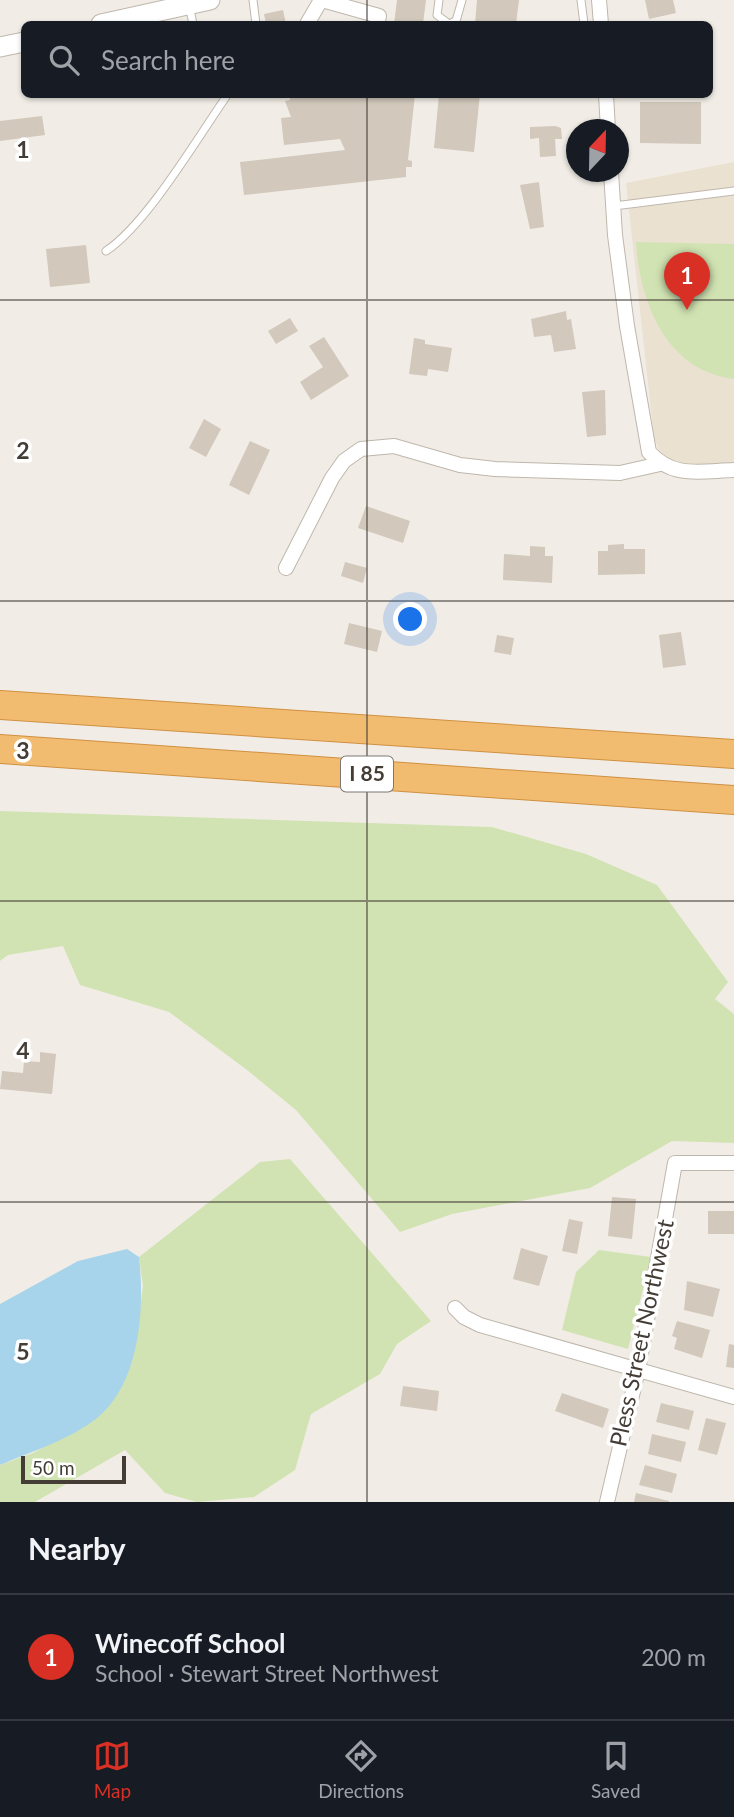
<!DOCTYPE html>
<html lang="en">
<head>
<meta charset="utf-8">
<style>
	:root { --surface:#171b24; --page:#242831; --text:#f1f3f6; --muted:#9ea1a6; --line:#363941; --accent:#d93025 }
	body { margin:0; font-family:Lato,sans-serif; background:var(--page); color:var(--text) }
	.compass { position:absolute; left:566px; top:119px; width:63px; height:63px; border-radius:50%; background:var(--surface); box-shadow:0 2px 5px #0004; rotate:22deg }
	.scale { position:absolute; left:21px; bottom:18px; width:105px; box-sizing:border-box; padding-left:7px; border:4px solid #443d36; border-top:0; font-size:19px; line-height:24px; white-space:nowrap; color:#443d36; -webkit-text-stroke:5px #fff; paint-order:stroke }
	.you { position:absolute; left:411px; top:620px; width:24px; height:24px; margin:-18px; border:5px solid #fff; border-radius:50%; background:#1a73e8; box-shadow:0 0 0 10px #1a73e833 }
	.badge { display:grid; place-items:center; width:46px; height:46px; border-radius:50%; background:var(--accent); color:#fff; font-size:23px; font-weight:700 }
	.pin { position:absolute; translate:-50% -58px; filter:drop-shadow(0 2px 4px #0008) }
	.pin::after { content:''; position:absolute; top:37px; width:24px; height:21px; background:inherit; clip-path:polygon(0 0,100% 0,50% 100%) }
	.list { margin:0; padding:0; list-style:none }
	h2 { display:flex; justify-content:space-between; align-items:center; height:91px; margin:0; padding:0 28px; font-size:30px }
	h2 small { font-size:23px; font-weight:400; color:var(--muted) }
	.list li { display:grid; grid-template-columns:46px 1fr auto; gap:21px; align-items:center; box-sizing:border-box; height:126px; padding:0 28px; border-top:2px solid var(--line) }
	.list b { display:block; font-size:26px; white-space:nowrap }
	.list p { margin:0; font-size:23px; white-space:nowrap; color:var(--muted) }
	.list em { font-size:23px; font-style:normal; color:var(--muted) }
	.icon { flex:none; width:38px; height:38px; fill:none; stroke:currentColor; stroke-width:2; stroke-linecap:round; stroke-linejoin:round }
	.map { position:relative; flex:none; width:734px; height:1502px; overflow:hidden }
	.search { position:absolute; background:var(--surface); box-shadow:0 2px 5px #0004; left:21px; right:21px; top:21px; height:77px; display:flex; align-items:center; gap:18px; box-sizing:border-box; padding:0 24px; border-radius:10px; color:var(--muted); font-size:26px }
	.sheet { height:217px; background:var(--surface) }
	nav { display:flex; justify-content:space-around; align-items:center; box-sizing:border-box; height:98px; border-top:2px solid var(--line); background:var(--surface); font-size:19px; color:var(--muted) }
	nav a { display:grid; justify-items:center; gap:4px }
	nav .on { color:var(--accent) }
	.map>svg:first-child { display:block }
	.education { fill:#eae1d1 }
	.green { fill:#d1e3b2 }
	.water { fill:#a7d4ea }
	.building { fill:#d2c8bc }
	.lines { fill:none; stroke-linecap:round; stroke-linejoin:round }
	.service-casing { stroke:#bfb7ac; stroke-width:9 }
	.minor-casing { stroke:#bfb7ac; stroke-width:16 }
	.tertiary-casing { stroke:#bfb7ac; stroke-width:21 }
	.motorway-casing { stroke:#d09041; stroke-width:30 }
	.service { stroke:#fff; stroke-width:7 }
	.minor { stroke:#fff; stroke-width:14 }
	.tertiary { stroke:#fff; stroke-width:19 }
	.motorway { stroke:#f2bc70; stroke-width:28 }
	.grid { fill:none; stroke:#443d36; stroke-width:2; stroke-opacity:0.55 }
	.labels { text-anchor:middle; stroke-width:7; stroke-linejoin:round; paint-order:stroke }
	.shield { fill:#fff; stroke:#7c7772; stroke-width:2 }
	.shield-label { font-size:21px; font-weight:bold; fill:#443d36 }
	.street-label { font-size:23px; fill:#443d36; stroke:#fff }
	.grid-label { font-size:23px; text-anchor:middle; font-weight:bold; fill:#443d36; stroke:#fff; stroke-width:7; stroke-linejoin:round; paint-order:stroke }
</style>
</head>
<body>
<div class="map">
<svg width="734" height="1502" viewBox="0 0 734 1502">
	<rect width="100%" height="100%" fill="#f1ede6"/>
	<path class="education" d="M 734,162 L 734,464 L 678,464 L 661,454 L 654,438 L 626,183 Z"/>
	<path class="green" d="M 636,242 L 734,244 L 734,379 C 665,370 640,302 636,242 Z
		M 0,811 L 492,827 L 586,854 L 657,885 L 728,982 L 715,999 L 734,1014 L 734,1143 L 672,1141 L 590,1188 L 452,1214 L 400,1232 L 296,1110 L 247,1070 L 169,1012 L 80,985 L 63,946 L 8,955 L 0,961 Z
		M 290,1159 L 431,1321 L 397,1344 L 380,1374 L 311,1414 L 295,1470 L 254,1497 L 197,1502 L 165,1493 L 125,1450 L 35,1502 L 0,1502 L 0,1465 L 33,1453 L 96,1418 L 130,1366 L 135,1346 L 143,1286 L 139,1257 L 260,1162 Z
		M 599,1250 L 651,1257 L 628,1349 L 562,1330 L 576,1272 Z"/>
	<path class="water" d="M 127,1249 L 139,1257 C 145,1308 140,1383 97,1418 C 69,1440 33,1451 0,1465 L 0,1304 L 78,1261 Z"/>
	<path class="building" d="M 397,0 L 426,0 L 423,24 L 394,24 Z
		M 477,0 L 519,0 L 516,24 L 475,24 Z
		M 645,0 L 673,0 L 676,13 L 649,19 Z
		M 283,10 L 286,24 L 266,24 L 264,14 Z
		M 290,94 L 415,94 L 408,160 L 412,161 L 412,167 L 406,167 L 406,177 L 244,195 L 240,162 L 345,150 L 340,139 L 284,145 L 281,118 L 291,117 L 285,101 L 290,100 Z
		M 439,94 L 480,94 L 474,152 L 434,148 Z
		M 640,102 L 701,102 L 701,144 L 640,143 Z
		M 42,116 L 45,135 L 0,141 L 0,121 Z
		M 555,126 L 561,128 L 562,139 L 555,139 L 556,156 L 540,157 L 539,138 L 530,139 L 530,127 Z
		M 539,182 L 544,227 L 530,229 L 520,185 Z
		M 86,245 L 90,283 L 50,287 L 46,249 Z
		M 566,311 L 567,320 L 571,319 L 576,349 L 554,352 L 551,335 L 534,337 L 531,319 Z
		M 290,318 L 298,331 L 276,344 L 268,331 Z
		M 324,337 L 349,376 L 311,400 L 300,382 L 323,367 L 309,346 Z
		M 414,338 L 425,340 L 425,344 L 452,348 L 448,372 L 428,369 L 427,376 L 409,374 Z
		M 605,390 L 606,435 L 587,437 L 582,392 Z
		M 204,419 L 221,429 L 206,457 L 189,448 Z
		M 250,441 L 270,450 L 249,495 L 229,485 Z
		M 366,506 L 410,521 L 403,543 L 358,528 Z
		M 624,544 L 624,549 L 645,549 L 645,574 L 598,575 L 598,551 L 608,551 L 608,545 Z
		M 530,546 L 545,547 L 545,556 L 553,556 L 552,583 L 503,580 L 504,554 L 530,556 Z
		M 345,562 L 367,568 L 363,583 L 341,576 Z
		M 349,623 L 382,631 L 377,652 L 344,644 Z
		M 681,632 L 686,665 L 663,668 L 659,635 Z
		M 497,635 L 514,638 L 511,655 L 494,652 Z
		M 40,1052 L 56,1054 L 52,1094 L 0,1089 L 2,1071 L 23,1073 L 24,1061 L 40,1062 Z
		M 612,1197 L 636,1199 L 632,1239 L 608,1236 Z
		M 708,1211 L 734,1211 L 734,1234 L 708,1234 Z
		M 569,1219 L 583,1222 L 577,1254 L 562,1251 Z
		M 521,1248 L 548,1256 L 539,1286 L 513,1279 Z
		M 687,1281 L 720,1289 L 713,1317 L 684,1310 Z
		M 677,1321 L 710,1330 L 702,1358 L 674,1349 L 677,1338 L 672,1336 Z
		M 729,1344 L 734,1345 L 734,1368 L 726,1367 Z
		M 403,1386 L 439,1391 L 437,1411 L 400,1406 Z
		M 562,1393 L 609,1409 L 603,1428 L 555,1411 Z
		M 661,1403 L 694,1411 L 689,1430 L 656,1422 Z
		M 706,1418 L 726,1423 L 717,1455 L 698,1450 Z
		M 652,1434 L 686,1442 L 681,1462 L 648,1454 Z
		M 645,1465 L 677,1474 L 672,1493 L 639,1485 Z
		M 636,1493 L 669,1501 L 669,1502 L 634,1502 Z"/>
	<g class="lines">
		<defs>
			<path id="service" d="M 253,0 L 256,24
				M 439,0 L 437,15 L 449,24 L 456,21 L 462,0
				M 581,0 L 584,24
				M 189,5 L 193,24
				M 614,206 L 734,191
				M 106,251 C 147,224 198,137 228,94"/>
			<path id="minor" d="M 322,0 L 379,16 L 377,24
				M 599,0 L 601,24
				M 307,24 L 321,0
				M 606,94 L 608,130
				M 611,172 L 615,235 L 627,326 L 649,452 C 673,479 701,471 734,470
				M 286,568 L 332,478 L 344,461 L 361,449 L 394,446 L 460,465 L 495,469 L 620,473 L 660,464
				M 455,1308 L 464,1317 L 480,1325 L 734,1397
				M 607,1502 L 638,1370 L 675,1163 L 734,1163"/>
			<path id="tertiary" d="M 101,24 L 210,0
				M 0,47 L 24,42"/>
			<path id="motorway" d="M 0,705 L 734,754
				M 0,749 L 734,800"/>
		</defs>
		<use href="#service" class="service-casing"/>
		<use href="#minor" class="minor-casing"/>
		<use href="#tertiary" class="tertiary-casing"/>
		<use href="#motorway" class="motorway-casing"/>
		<use href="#service" class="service"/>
		<use href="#minor" class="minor"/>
		<use href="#tertiary" class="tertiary"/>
		<use href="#motorway" class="motorway"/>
	</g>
	<path class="grid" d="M 367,0 L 367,24M 367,94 L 367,1502M 0,300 L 734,300M 0,601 L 734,601M 0,901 L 734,901M 0,1202 L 734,1202"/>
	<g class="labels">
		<rect class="shield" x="341" y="756.5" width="52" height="35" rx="5"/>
		<g class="shield-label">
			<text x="367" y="781">I 85</text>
		</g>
		<g class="street-label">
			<text transform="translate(642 1333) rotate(-78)" y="8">Pless Street Northwest</text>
		</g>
	</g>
	<g class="grid-label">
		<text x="23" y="158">1</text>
		<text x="23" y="459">2</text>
		<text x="23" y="759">3</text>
		<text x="23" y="1059">4</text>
		<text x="23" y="1360">5</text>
	</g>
</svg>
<svg class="compass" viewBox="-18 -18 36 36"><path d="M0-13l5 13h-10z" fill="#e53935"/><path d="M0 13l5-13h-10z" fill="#9ea1a6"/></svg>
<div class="scale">50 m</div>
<div class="you"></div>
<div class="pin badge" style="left:687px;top:310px">1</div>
<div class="search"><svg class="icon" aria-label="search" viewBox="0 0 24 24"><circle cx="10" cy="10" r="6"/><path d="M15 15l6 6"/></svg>Search here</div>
</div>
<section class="sheet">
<h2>Nearby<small></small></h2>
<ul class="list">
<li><span class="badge">1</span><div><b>Winecoff School</b><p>School · Stewart Street Northwest</p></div><em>200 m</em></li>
</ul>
</section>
<nav>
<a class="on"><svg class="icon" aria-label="map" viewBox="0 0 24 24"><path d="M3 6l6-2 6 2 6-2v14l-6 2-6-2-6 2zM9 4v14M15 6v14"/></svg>Map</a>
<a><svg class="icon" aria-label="directions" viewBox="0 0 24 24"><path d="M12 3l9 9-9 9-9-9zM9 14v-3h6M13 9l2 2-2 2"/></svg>Directions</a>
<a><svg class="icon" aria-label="saved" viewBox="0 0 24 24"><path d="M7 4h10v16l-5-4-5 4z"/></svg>Saved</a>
</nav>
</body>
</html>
